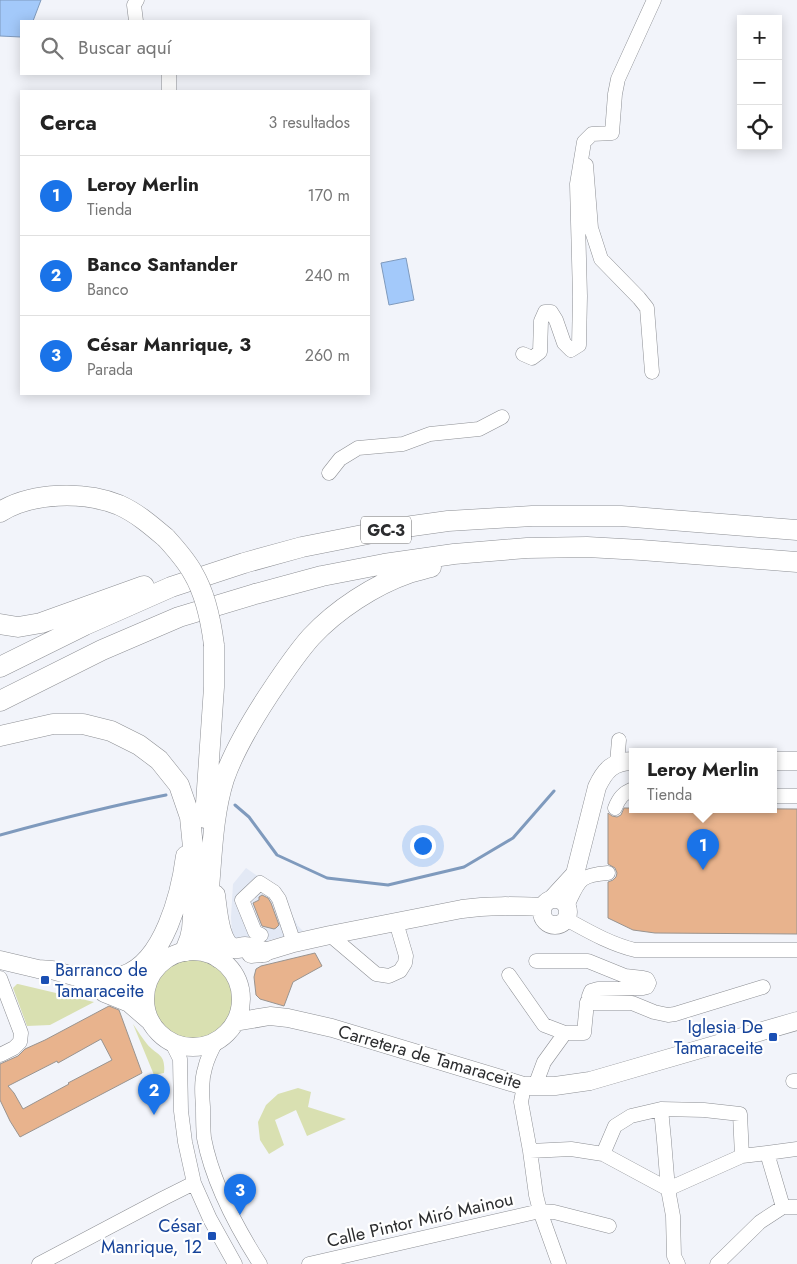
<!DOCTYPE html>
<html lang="es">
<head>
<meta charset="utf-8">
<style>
	:root { --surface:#fff; --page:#f6f6f6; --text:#222; --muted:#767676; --line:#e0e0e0; --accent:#1a73e8 }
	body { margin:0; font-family:Jost,sans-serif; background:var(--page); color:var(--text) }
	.controls { position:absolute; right:15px; top:15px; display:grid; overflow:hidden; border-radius:0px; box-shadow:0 2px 12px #0003 }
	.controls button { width:45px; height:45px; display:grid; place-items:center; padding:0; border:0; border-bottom:1px solid var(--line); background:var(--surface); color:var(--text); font:25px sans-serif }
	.you { position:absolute; left:422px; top:845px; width:18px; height:18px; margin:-12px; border:4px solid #fff; border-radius:50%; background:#1a73e8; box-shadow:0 0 0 8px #1a73e833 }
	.badge { display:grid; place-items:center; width:32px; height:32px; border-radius:50%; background:var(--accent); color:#fff; font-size:16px; font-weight:700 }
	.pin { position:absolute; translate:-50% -41px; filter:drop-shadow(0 1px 2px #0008) }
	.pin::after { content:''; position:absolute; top:26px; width:18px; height:15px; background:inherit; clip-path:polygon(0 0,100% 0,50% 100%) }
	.popup { position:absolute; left:629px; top:748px; width:148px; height:65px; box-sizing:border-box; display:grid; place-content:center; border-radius:0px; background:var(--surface); filter:drop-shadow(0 1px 4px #0005); font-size:16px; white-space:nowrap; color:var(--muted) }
	.popup b { font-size:19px; color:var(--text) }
	.popup::after { content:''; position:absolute; left:50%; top:100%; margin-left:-10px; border:10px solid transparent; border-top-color:var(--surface) }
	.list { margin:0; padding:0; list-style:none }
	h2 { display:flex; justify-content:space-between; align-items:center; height:65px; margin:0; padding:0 20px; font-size:21px }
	h2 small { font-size:16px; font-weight:400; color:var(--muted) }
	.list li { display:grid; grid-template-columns:32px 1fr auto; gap:15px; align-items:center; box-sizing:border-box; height:80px; padding:0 20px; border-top:1px solid var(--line) }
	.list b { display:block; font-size:19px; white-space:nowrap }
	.list p { margin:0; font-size:16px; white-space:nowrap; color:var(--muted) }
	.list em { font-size:16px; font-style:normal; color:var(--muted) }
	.icon { flex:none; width:28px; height:28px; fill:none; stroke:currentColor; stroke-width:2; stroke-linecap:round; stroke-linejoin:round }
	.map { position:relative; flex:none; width:797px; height:1264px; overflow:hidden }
	.search { position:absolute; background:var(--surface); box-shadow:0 2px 12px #0003; left:20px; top:20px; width:350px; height:55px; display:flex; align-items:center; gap:12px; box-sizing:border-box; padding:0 18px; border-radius:0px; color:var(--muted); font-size:19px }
	.panel { position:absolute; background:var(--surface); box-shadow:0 2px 12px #0003; left:20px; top:90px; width:350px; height:305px; border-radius:0px }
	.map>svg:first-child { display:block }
	.built { fill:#e3e9f5 }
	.green { fill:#d9e0b1 }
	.water { fill:#a3c9fa; stroke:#7f9abd }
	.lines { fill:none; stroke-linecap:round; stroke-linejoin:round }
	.stream { stroke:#7f9abd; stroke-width:3 }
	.building { fill:#e8b38d; stroke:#999490; fill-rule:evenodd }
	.minor-casing { stroke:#8d8f94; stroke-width:15 }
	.major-casing { stroke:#8d8f94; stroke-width:19 }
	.highway-casing { stroke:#8d8f94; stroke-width:21 }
	.minor { stroke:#fff; stroke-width:14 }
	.major { stroke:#fff; stroke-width:18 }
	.highway { stroke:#fff; stroke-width:20 }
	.highway-bridge-casing { stroke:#8d8f94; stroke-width:21; stroke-linecap:butt }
	.highway-bridge { stroke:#fff; stroke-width:20 }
	.transit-dot { fill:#1a4fb4; stroke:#fff; stroke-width:2 }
	.labels { text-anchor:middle; stroke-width:4.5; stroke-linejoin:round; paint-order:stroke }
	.shield { fill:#fff; stroke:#6b6b6d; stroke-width:1 }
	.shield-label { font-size:16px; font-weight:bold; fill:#2b2c2e }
	.transit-label { font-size:18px; fill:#164399; stroke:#fff; text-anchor:end }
	.street-label { font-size:18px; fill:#2b2c2e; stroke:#fff }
</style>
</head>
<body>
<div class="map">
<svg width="797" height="1264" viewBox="0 0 797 1264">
	<rect width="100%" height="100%" fill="#f2f4fa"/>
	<path class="built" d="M 246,868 L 279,891 L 298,926 L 303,931 L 259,943 L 239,945 L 232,933 L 231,917 L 233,884 Z"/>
	<path class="green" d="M153 999a40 40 0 1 1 80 0a40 40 0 1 1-80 0Z
		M 17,984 L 18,984 L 94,1002 L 50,1025 L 27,1026 L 13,988 Z
		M 133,1024 C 138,1031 142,1038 147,1044 C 157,1056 166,1053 164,1073 L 154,1075 Z
		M 298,1088 L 311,1092 L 308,1107 L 346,1119 L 307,1136 L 296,1110 L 275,1120 L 284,1145 L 269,1154 L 260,1140 L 258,1122 L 266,1105 L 278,1094 Z"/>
	<path class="water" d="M 0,0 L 41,0 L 33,21 L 21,21 L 21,37 L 0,36 Z
		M 406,258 L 414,300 L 389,305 L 381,263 Z"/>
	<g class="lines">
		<path class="stream" d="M 235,805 L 249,817 L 277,855 L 327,878 L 388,885 L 464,867 L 513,838 L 554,791
			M 0,835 C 55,820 110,806 166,795"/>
	</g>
	<path class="building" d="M 624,808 L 797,809 L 797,934 L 655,933 L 633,930 L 608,918 L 608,882 L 613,880 L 616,877 L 617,873 L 615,868 L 608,864 L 608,813 L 612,816 L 617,817 L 621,815 Z
		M 262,895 L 268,898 L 271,903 L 279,925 L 276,928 L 274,929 L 262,926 L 253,903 L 259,900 L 259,897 Z
		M 315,953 L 322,966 L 293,982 L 284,1006 L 260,999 L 256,995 L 254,977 L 256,969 L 261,966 Z
		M 109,1006 L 119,1010 L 142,1073 L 20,1137 L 10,1121 L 0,1100 L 0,1064 L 18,1056 L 25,1049 L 45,1040 ZM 101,1039 L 112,1060 L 68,1083 L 69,1084 L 23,1109 L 14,1093 L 8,1086 L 57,1061 L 58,1063 Z"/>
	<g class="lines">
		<defs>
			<path id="minor" d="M 136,21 L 134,5 L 137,0
				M 169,91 L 169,74
				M 586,165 L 591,228 L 601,259 L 639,298 L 647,308 L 652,372
				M 523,354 L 532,358 L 540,352 L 541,321 L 545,312 L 551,312 L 556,320 L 564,343 L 571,350 L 579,345 L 580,296 L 577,184 L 584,142 L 592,134 L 612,133 L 615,94 L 618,79 L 654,0
				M 329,473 L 340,459 L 358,448 L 403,444 L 430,434 L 479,429 L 502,417
				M 617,763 L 619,740
				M 773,796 L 797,796
				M 615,808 C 619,798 623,793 633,789
				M 567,906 C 579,881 578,875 608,873
				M 566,919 C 588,931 610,944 635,950 L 797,950
				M 261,935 L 255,932 L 242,900 L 260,883 L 274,892 L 279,899 L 294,943
				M 330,935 L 376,974 L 389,976 L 400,971 L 405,963 L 406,956 L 396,922
				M 536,961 L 588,961 L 625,976 L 643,978 L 647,979 L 649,983 L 647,987 L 643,988 L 598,989 L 591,991 L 589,996 L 590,1000 L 595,1003 L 632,1003 L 654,1012 L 668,1015 L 675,1014 L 763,987
				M 509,975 L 544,1025 L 565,1033 L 544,1062 L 535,1086
				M 0,978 L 21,1033 L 20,1042 L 14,1048 L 0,1055
				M 565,1033 L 584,1033 L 587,1002 L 590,1000
				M 217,1040 C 212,1049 207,1059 205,1068 C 201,1081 202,1094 203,1107 C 203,1117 203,1128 204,1138 C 212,1180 237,1228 260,1264
				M 171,1041 L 180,1059 L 181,1111 L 185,1142 L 194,1183 L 210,1219 L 235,1264
				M 793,1081 L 797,1081
				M 524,1086 L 521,1102 L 530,1151 L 536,1195 L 540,1211 L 559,1264
				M 661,1109 L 664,1140 L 668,1189 L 673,1216 L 674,1256 L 678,1264
				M 530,1151 L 571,1149 L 603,1154 L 668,1189 L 742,1156 L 767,1153 L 797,1149
				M 767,1153 L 783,1207
				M 603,1154 L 615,1126 L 631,1116 L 661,1109 L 704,1110 L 740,1114 L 742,1156
				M 39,1264 L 164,1198 L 194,1183
				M 309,1264 L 540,1211 L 554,1212 L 609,1226
				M 717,1264 L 760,1222 L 783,1207 L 797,1207"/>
			<path id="major" d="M 773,761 L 797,761
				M542 912a13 13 0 1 1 26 0a13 13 0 1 1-26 0Z
				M 552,899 L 575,874 L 597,787 C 605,770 613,761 633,761
				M145 999a48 48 0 1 1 96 0a48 48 0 1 1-96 0Z
				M 251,954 L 261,953 L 294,943 L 330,935 L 462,909 C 489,905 515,906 543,907
				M 0,960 L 38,969 L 52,970 L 116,988 C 131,989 136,987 149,980
				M 104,993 L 129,1003 L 151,1022
				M 235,1022 L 270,1016 L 288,1018 L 332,1028 L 524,1086 L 555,1086 L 590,1081 L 797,1021"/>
			<path id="highway" d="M 0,512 C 32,492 84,491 119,505 C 137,513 152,526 166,538
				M 0,624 L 18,627 L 41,623 L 144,586
				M 0,667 L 85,625 L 171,587 L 244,563 L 302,547 L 398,528 L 448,521 L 532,516 L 621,516 L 797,530
				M 0,701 L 102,650 L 179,617 L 255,594 L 322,576 L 384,564 L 454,554 L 527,548 L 587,547 L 641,550 L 797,562
				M 0,736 L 53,724 L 83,724 L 111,731 L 139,745 L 159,760 L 179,785 L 190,817 L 196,878 L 192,929 L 190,938 L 185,951
				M 205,818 L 214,687 L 214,645
				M 215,895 C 217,908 219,946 234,948 C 237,949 241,947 245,947 C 251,947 258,950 264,952
				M 204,904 L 206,932 L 209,942 L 219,958
				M 205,911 L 208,899 C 212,860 212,817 224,779 C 234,750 251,722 268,696 C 282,675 295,655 311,637 C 336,610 374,585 409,573 C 416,571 423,569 431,567
				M 81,978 C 95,977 109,980 123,976 C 164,963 181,894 186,856"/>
		</defs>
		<use href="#minor" class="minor-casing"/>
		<use href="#major" class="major-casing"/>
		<use href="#highway" class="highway-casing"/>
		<use href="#minor" class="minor"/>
		<use href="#major" class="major"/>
		<use href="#highway" class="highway"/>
		<defs>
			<path id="highway-bridge" d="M 166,538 C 176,549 186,560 193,573 C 206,595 211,621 214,645"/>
		</defs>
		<use href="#highway-bridge" class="highway-bridge-casing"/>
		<use href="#highway-bridge" class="highway-bridge"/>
	</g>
	<g class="transit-dot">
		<rect x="40" y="975" width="10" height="10" rx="2.5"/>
		<rect x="768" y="1032" width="10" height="10" rx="2.5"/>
		<rect x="207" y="1231" width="10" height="10" rx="2.5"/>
	</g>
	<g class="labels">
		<rect class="shield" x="361" y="516.5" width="50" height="27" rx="4"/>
		<g class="shield-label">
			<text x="386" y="536">GC-3</text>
		</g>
		<g class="transit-label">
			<text x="55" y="976" text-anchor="start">Barranco de<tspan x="55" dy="21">Tamaraceite</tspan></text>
			<text x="763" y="1033">Iglesia De<tspan x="763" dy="21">Tamaraceite</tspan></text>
			<text x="202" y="1232">César<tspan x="202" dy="21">Manrique, 12</tspan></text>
		</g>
		<g class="street-label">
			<text transform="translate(430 1057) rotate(16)" y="6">Carretera de Tamaraceite</text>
			<text transform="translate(420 1220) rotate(-13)" y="6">Calle Pintor Miró Mainou</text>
		</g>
	</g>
</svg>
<div class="controls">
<button>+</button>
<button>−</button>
<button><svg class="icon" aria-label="locate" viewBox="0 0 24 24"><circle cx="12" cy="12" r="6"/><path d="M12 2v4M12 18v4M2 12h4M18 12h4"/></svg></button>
</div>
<div class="you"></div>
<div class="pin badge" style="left:703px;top:870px">1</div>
<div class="popup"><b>Leroy Merlin</b>Tienda</div>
<div class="pin badge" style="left:154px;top:1115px">2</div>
<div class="pin badge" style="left:240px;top:1215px">3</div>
<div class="search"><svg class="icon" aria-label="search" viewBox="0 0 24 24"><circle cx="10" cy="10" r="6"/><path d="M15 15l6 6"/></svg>Buscar aquí</div>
<section class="panel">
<h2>Cerca<small>3 resultados</small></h2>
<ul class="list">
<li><span class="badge">1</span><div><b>Leroy Merlin</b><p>Tienda</p></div><em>170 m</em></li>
<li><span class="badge">2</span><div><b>Banco Santander</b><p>Banco</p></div><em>240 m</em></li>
<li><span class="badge">3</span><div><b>César Manrique, 3</b><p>Parada</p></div><em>260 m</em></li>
</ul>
</section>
</div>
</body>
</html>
